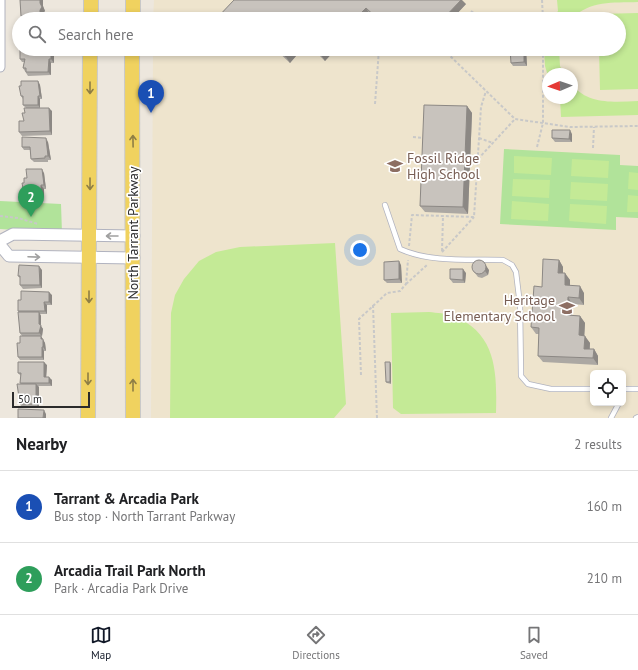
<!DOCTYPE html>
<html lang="en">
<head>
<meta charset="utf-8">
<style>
  body { margin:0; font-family:"PT Sans",sans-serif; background:#f2f2f2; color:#202124 }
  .controls { position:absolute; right:12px; bottom:12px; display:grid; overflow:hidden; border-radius:6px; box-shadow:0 2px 6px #0003 }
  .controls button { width:36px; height:36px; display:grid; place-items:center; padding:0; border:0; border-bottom:1px solid #e0e0e0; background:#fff; color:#202124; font:20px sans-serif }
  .compass { position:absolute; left:542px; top:68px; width:36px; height:36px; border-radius:50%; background:#fff; box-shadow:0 2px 6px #0003; rotate:268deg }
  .scale { position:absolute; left:12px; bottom:10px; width:78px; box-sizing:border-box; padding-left:4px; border:2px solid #2b2b2b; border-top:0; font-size:11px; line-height:14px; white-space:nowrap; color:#2b2b2b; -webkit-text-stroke:3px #fff; paint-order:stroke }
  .you { position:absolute; left:360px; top:250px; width:14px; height:14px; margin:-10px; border:3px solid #fff; border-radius:50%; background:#1a73e8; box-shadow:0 0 0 6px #1a73e833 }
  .badge { display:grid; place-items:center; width:26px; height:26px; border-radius:50%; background:#111827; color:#fff; font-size:13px; font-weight:700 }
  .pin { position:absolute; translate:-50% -33px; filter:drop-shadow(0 1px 2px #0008) }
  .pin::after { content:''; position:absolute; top:21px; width:14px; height:12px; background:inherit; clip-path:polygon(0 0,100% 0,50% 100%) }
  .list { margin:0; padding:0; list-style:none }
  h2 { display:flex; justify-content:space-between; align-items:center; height:52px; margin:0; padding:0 16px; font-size:17px }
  h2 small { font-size:13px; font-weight:400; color:#757577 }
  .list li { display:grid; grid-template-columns:26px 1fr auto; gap:12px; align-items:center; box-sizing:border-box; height:72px; padding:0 16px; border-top:1px solid #e0e0e0 }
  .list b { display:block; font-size:15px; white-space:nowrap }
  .list p { margin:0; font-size:13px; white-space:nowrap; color:#757577 }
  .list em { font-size:13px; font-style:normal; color:#757577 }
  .icon { flex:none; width:22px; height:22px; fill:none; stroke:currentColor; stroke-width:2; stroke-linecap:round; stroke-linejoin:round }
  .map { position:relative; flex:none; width:638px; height:418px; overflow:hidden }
  .search { position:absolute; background:#fff; box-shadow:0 2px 6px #0003; left:12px; right:12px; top:12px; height:44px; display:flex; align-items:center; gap:10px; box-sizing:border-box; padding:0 14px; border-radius:22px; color:#757577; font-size:15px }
  .sheet { height:196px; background:#fff }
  nav { display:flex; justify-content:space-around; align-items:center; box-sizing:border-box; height:56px; border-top:1px solid #e0e0e0; background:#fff; font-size:11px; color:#757577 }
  nav a { display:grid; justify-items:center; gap:2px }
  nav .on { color:#111827 }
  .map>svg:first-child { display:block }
  .education { fill:#eee4cd; fill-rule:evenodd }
  .green { fill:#b1e39a }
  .pitch { fill:#c4ea96 }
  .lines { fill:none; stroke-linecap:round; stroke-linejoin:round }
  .service-casing { stroke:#b1b3bf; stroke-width:6 }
  .minor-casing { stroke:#b1b3bf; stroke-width:11 }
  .tertiary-casing { stroke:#b1b3bf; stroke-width:13 }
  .primary-casing { stroke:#c8c8c8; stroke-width:16 }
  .path { stroke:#c8c8c8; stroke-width:2; stroke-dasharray:3 2; stroke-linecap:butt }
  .service { stroke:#fff; stroke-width:4.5 }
  .minor { stroke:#fff; stroke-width:9 }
  .tertiary { stroke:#fff; stroke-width:11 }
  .primary { stroke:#f0d25f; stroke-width:14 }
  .wall { fill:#aca8a3 }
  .shaded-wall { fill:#8c8884 }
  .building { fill:#c8c3bd; stroke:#8c8884 }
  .oneway { stroke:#8e7e45 }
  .oneway2 { stroke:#a0a0a0 }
  .labels { text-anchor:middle; stroke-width:3.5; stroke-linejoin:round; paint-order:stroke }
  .education-label { font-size:14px; fill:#785e54; stroke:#fff; text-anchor:start }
  .street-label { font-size:14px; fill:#2b2b2b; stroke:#fff }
</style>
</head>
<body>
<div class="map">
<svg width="638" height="418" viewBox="0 0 638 418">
  <rect width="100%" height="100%" fill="#ede7dd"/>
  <!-- education -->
  <path class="education" d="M154,0H638V418H151L153,49H619V19H153ZM548,74H572V98H548ZM593,373H623V403H593Z"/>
  <!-- green -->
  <path class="green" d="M504,149L620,155V165L638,166V218L616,217V230L500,224Z
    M0,201L61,204L62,233L0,229Z"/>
  <!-- pitch -->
  <path class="pitch" d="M557,0H638V2C612,3 591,0 571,19H552L558,11Z
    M638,13V89L600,90L599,49H619V19H598V14Z
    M544,49H559L560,66L564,74H548V76L545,66Z
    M572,85C589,105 615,102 638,101V115L561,117L560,98H572Z
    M514,156L552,158L551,175L514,173Z
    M572,159L609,161L608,178L571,176Z
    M629,172L638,173V190L628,189Z
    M513,179L550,180L549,198L512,196Z
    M571,182L608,184L607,201L570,199Z
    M628,195L638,196V212H627Z
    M512,201L549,204L548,221L511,219Z
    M570,204L607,206L606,224L569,221Z
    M335,243L346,404L334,418H170L171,313L175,295L184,279L199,261L216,252L240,247Z
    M429,312C437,313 446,313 453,316C497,333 497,373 496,413L401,414L393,408L391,313Z"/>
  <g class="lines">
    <defs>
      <path id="service" d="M385,205L400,249C431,263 470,259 503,260L512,265L516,272L520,305L521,376L528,384L551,389H593
        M623,389H638
        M611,418L619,403
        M636,418L638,417"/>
      <path id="minor" d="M0,67V0"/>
      <path id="tertiary" d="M0,241L13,234L134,236
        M0,245L9,256L134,258"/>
      <path id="primary" d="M91,19V0
        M133,19V0
        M132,49L133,418
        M88,418L90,49"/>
    </defs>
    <!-- service casing -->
    <use href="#service" class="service-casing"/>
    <!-- minor casing -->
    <use href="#minor" class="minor-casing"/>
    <!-- tertiary casing -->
    <use href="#tertiary" class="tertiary-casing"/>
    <!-- primary casing -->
    <use href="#primary" class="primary-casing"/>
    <!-- path -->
    <path class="path" d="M542,0L543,19
      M471,11L479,17
      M447,53L515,119L570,127L638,126
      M375,104L379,49
      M413,137L424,138
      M479,138L493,143
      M537,147L543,123V49
      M593,148L594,127
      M478,159L515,119
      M0,216L18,218L38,224
      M409,246L412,215L474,217L481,107L486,91
      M442,251L443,216
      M442,252L474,217
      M406,284L428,264
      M373,305L377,418
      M361,375L359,319L387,293L400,291L406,284L408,260"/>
    <!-- service -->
    <use href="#service" class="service"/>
    <!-- minor -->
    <use href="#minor" class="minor"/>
    <!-- tertiary -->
    <use href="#tertiary" class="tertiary"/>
    <!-- primary -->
    <use href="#primary" class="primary"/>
  </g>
  <!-- wall -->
  <path class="wall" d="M20,0H43V6L45,11L43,13V19H23L21,16Z
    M234,0L466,4L452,19H376L369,13L364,19H216Z
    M275,49H302L290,63Z
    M313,49H336L325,61Z
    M526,49L527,66H513L511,63Z
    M54,52V63H51V75L28,76L23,68L24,62H22L20,59Z
    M38,81L40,85L42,99H40V108L52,111V135L22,136L19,132L24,121L26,108L23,105V99L21,96V86Z
    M467,106L472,113L468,214L425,212L420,206Z
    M572,134V142H555L552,138Z
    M48,142L51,160H48V162H34L31,159L30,150H24L22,147Z
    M44,173L46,189H44V197H27L24,194L27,178Z
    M559,260L563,267V273L570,280V286L584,293V305L572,304V315L580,316L585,323L584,336L590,343V349H594L598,356V365L543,362L538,356L539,334H536L531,327Z
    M401,265L402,283H387L384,280Z
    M472,269L489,270L488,275L482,278L478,277Z
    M42,270V288L23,289L20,285V278L18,276Z
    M466,273L465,283H453L450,279Z
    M52,295V305H47V314H40L41,316V326L43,329L42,336H41L45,343L46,351H44V360H20L18,357L20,343L22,336L20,333L19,312L18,311L21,300Z
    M391,364V384L387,383L386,382Z
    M47,365L46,377L52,380V386H38L39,387V408H22L20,404L21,384L20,383L21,376L18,373Z"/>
  <!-- shaded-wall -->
  <path class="shaded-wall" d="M40,0H43V6L45,11L43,13V19L40,15Z
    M461,0H462L466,4L452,19H443Z
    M366,8L369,13L364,19H355Z
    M51,49L54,52V63L51,59Z
    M294,49H302L290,63L286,57Z
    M304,49H309L306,52Z
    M327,49H336L325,61L321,55Z
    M410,49H417L413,53Z
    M524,49H526L527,66L524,62Z
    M49,59L51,63V75L48,72Z
    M38,81L40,85L42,99L40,96Z
    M38,96L40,99V108L38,105Z
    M467,106L472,113L468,214L463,207Z
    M49,108L52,111V135L50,131Z
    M570,130L572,134V142L569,139Z
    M46,138L48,142L51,160L48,156Z
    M42,169L44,173L46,189L44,185Z
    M41,185L44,189V197L41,193Z
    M559,260L563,267V280L558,273Z
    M399,261L401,265L402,283L399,279Z
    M483,261L489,270L488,275L485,271Z
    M39,266L42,270V288L40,285Z
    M463,269L466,273L465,283L463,280Z
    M565,273L570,280V292L565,285Z
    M580,286L584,293V305L579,298Z
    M49,292L52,295V305L49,302Z
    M568,297L572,304L571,322L567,315Z
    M44,302L47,305V314L45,311Z
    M39,312L41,316V326L43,329L42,336L39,333Z
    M580,316L585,323L584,342L579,335Z
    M41,336L45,343L46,351L43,347L41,339Z
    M585,336L590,343L589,355L584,349Z
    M42,347L44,351V360L42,357Z
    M594,349L598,356V365L593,358Z
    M44,362L47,365L46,380L44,377Z
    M390,362L391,364V384L390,382Z
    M49,377L52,380V386L49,383Z
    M36,384L39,387V408L36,404Z
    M44,410L46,414V418H43Z"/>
  <!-- building -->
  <path class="building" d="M20,0H40V3L42,7L40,10V15L21,16Z
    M234,0H461L443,19H378L366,8L355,19H257L254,16L251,19H216Z
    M20,49H51V59H49L48,72H26V68H23L25,59H20Z
    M277,49H294L286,57Z
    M315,49H327L321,55Z
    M510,49H524V62L511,63Z
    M21,81H38L40,96H38V105H23V96H21L19,86H21Z
    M424,105L467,106L463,207L420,206Z
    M24,108H49L50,131L19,132V121H24L22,113H25Z
    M552,130H570L569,139L552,138Z
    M22,137L46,138L48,156H45V158L31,159L30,147H22Z
    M26,169H42L44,185H41V193L24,194L22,183H24V178H27Z
    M543,259L559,260L558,273H565V285L580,286L579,298L568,297L567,315L580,316L579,335L585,336L584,349H594L593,358L538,356L539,328L531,327L534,286L542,287Z
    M472 267a7 7 0 1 1 14 0a7 7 0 1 1-14 0Z
    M399,261V279L384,280V262Z
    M19,265L39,266L40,285H20V276H18Z
    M450,269H463V280L450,279Z
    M21,291L49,292V302H44L45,311H18V300H21Z
    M18,312H39V324L41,325L39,333H20Z
    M20,336H41V339H43V347H42V357H18L17,343H20Z
    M18,362H44V377H49V383H20L21,373H18Z
    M385,362H390V382H386Z
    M17,384H36V404H20Z
    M18,409L44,410L43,418H18Z"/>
  <!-- one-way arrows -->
  <defs><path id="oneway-shaft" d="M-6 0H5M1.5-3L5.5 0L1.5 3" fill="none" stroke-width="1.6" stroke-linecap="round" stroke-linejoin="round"/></defs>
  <g class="oneway">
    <use href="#oneway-shaft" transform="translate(90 88) rotate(90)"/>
    <use href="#oneway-shaft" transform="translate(133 141) rotate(-91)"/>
    <use href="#oneway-shaft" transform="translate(90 184) rotate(90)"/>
    <use href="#oneway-shaft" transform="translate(89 297) rotate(90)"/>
    <use href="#oneway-shaft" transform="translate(88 379) rotate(90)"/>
    <use href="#oneway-shaft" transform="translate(133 385) rotate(-90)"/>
  </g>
  <g class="oneway2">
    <use href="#oneway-shaft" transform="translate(112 236) rotate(180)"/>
    <use href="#oneway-shaft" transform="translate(34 257) rotate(2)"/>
  </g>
  <!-- icons -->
  <defs>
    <symbol id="school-bare" viewBox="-9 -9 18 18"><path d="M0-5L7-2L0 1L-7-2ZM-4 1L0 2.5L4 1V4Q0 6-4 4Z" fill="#8d6e63" stroke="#fff" stroke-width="2.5" paint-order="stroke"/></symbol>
  </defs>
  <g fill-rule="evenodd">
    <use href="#school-bare" x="384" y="155" width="22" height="22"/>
    <use href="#school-bare" x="556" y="297" width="22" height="22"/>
  </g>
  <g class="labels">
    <!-- education labels -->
    <g class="education-label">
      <text x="407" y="163">Fossil Ridge<tspan x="407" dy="16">High School</tspan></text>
      <text x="555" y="305" text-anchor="end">Heritage<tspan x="555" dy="16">Elementary School</tspan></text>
    </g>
    <!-- street labels -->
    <g class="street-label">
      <text transform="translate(133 233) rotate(-90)" y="5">North Tarrant Parkway</text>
    </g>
  </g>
</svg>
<div class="controls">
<button><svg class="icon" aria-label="locate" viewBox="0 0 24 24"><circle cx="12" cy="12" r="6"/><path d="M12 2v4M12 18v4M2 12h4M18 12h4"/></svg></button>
</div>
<svg class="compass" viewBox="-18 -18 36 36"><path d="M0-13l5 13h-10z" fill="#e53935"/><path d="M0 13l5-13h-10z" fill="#757577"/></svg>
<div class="scale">50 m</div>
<div class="you"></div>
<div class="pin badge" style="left:151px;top:113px;background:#1a4fb4">1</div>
<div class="pin badge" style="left:31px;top:217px;background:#2e9e5b">2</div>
<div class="search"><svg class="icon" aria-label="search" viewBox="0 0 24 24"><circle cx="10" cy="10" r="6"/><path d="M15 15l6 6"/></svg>Search here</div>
</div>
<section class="sheet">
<h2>Nearby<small>2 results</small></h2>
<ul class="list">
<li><span class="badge" style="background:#1a4fb4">1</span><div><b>Tarrant &amp; Arcadia Park</b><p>Bus stop · North Tarrant Parkway</p></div><em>160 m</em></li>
<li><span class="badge" style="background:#2e9e5b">2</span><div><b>Arcadia Trail Park North</b><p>Park · Arcadia Park Drive</p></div><em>210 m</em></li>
</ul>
</section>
<nav>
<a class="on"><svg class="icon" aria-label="map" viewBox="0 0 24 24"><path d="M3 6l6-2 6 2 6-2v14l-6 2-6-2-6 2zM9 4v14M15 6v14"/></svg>Map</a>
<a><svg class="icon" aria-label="directions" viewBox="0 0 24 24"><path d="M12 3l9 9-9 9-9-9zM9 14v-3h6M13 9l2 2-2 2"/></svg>Directions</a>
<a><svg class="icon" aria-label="saved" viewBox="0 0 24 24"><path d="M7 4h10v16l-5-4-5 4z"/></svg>Saved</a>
</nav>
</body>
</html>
